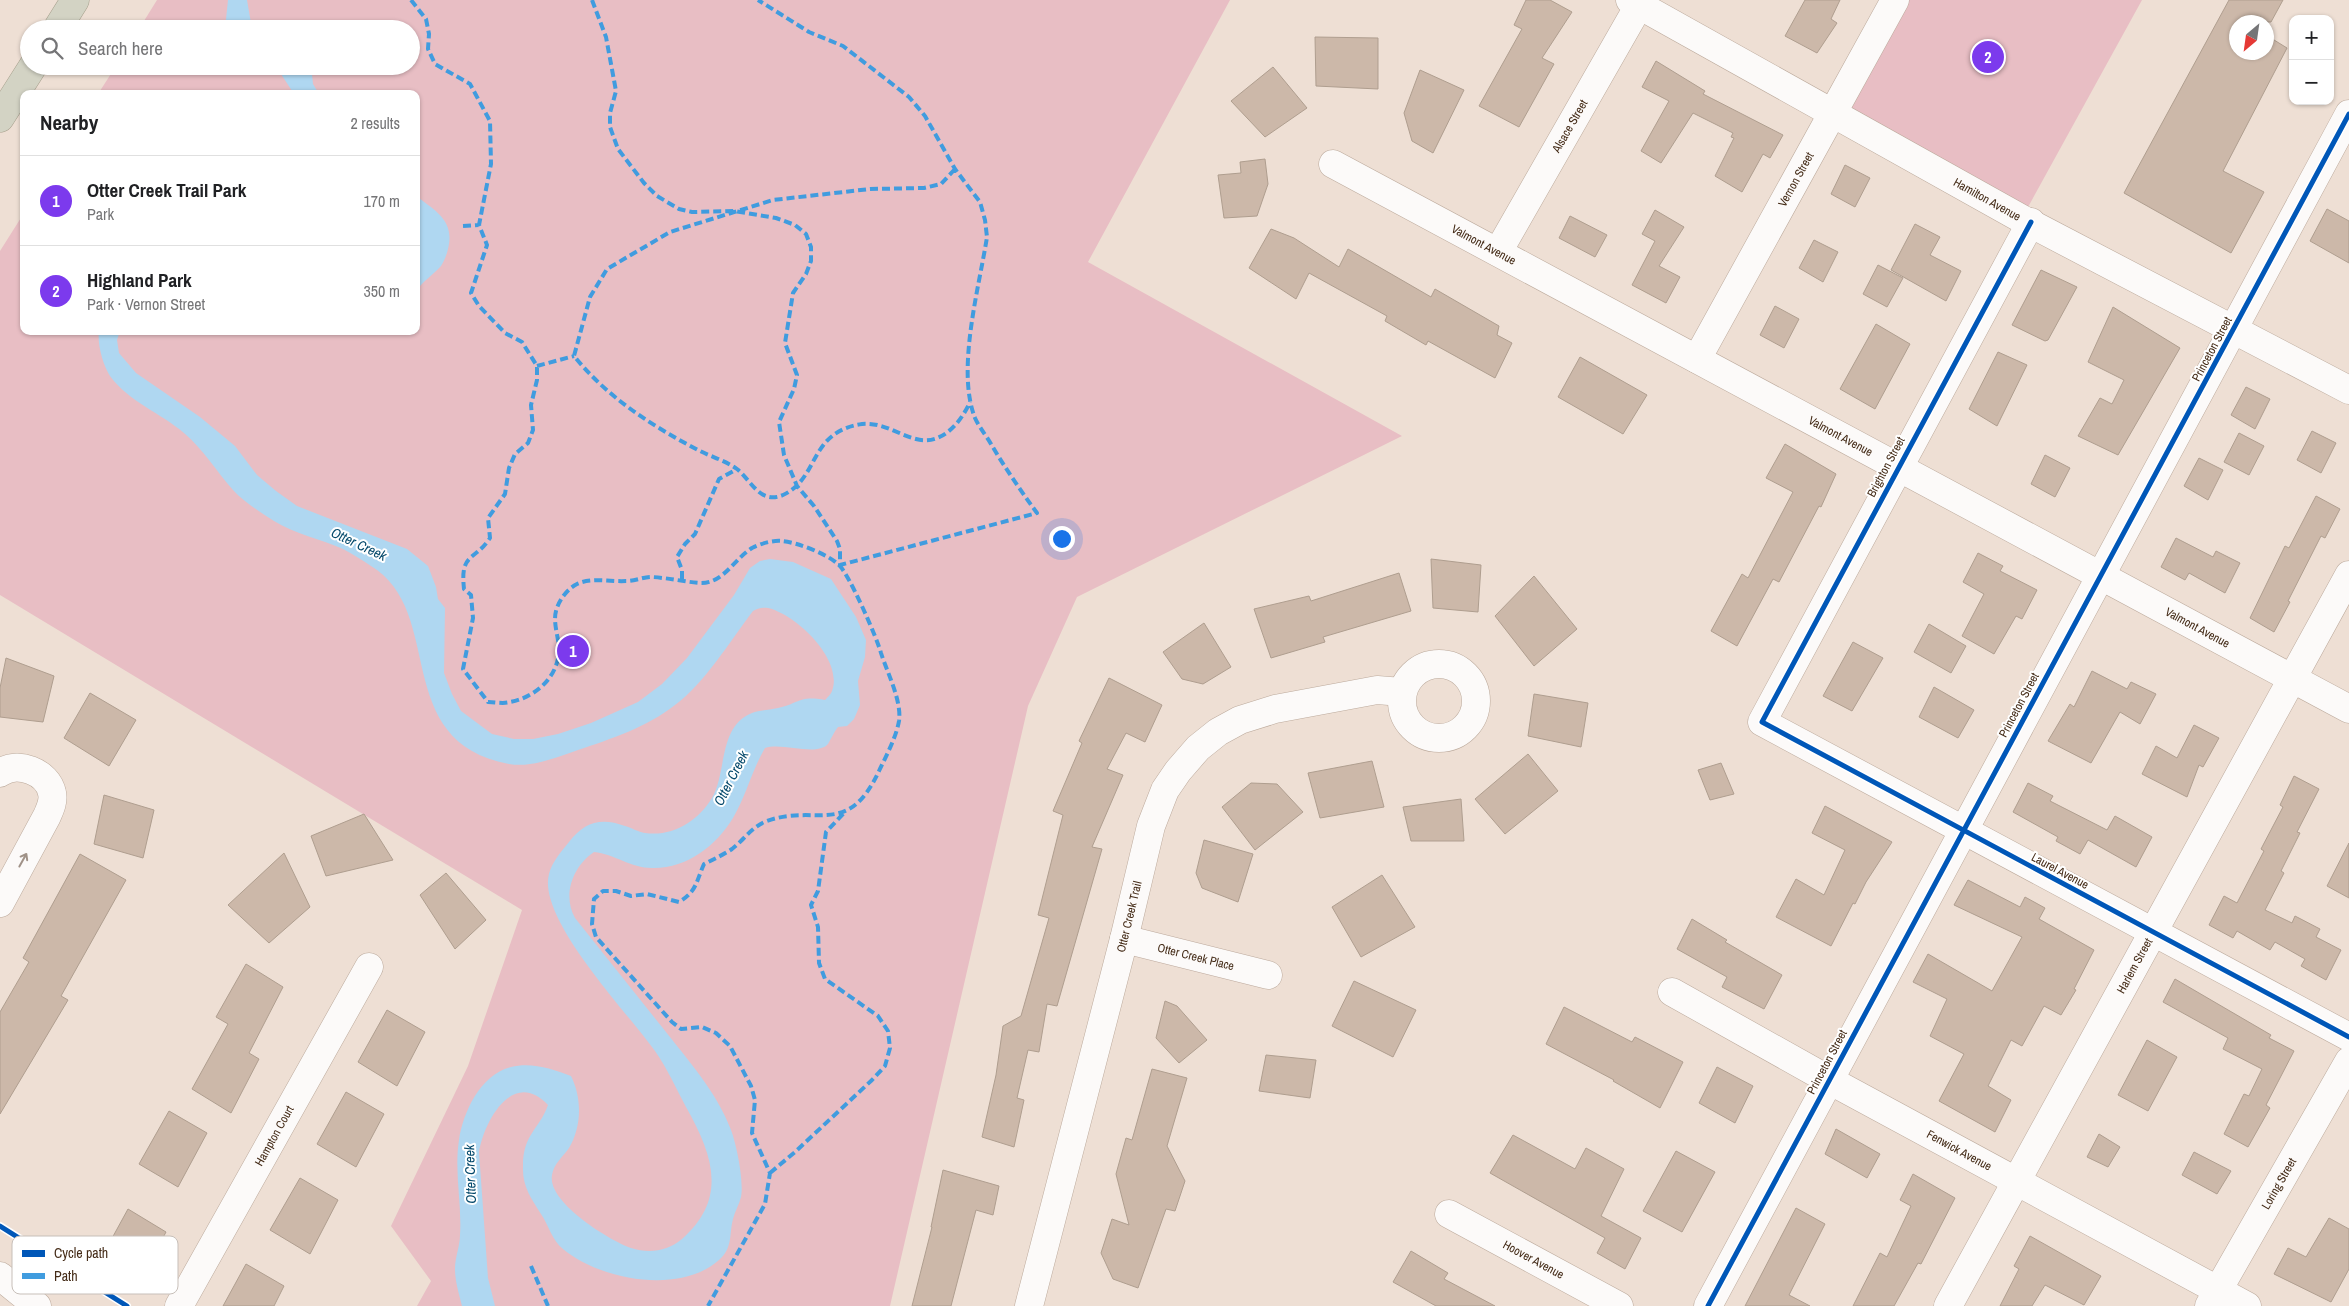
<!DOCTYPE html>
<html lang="en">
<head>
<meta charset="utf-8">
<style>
  body { margin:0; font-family:"Archivo Narrow",sans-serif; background:#f2f2f2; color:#202124 }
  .controls { position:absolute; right:15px; top:15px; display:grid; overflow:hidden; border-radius:10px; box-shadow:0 1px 4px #0004 }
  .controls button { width:45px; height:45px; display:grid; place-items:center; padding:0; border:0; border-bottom:1px solid #e0e0e0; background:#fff; color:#202124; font:25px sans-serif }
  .compass { position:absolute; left:2229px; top:15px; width:45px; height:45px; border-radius:50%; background:#fff; box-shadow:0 1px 4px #0004; rotate:209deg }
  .you { position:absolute; left:1061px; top:538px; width:18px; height:18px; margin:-12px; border:4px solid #fff; border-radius:50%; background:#1a73e8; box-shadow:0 0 0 8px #1a73e833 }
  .badge { display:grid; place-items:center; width:32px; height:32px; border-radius:50%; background:#7c3aed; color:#fff; font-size:16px; font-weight:700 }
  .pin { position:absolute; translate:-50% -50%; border:2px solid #fff; box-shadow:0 1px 5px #0006 }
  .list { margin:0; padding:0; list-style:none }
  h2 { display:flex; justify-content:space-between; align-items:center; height:65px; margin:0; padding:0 20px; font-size:21px }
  h2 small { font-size:16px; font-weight:400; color:#757577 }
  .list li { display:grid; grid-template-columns:32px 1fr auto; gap:15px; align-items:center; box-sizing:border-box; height:90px; padding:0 20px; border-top:1px solid #e0e0e0 }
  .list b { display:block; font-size:19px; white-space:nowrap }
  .list p { margin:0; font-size:16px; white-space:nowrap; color:#757577 }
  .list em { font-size:16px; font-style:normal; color:#757577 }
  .icon { flex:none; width:28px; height:28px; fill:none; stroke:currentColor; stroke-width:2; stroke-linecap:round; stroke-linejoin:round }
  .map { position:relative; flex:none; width:2349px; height:1306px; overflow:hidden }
  .search { position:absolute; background:#fff; box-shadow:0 1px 4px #0004; left:20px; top:20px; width:400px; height:55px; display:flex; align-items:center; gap:12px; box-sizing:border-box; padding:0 18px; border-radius:28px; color:#757577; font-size:19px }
  .panel { position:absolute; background:#fff; box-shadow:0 1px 4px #0004; left:20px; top:90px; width:400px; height:245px; border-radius:10px }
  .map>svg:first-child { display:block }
  .green { fill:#e8bec4 }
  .water { fill:#afd7f1 }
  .building { fill:#ccb8a9; stroke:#af9e8f }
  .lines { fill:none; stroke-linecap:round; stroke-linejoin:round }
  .minor-casing { stroke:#bcaa9c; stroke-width:29 }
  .highway-casing { stroke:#a39d89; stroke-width:29 }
  .minor { stroke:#fcfaf9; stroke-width:28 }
  .highway { stroke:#d3d3c4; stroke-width:28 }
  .quiet { stroke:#409cdf; stroke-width:4; stroke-dasharray:8 4; stroke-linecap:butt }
  .cycleway-casing { stroke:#fff; stroke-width:8 }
  .cycleway { stroke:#0057b8; stroke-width:5 }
  .oneway { stroke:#a09288 }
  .labels { text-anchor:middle; stroke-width:4; stroke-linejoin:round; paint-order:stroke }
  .street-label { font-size:12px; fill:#442b17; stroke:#fff }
  .water-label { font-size:14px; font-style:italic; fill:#064a6c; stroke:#fff }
  .key { fill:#fff; stroke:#c7bfb9; stroke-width:1 }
  .key-label { font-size:14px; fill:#442b17 }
</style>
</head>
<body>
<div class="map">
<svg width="2349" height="1306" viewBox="0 0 2349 1306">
  <rect width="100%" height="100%" fill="#eedfd4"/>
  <!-- green -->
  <path class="green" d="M157,0H1230L1088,262L1402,436L1077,597L1028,706L890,1306H417L431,1281L391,1226L468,1066L522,910L0,595V251L24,213V331H416V94H98L116,66H411V29H139Z
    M1897,0H2142L2022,218L1834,114Z"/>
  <!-- water -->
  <path class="water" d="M228,0H247L252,29H225Z
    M269,66H303L312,74L313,84L319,94H294L281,74Z
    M416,196C433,209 453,219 449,244C448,251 445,260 441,266C433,275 423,281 416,291Z
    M99,331H120L117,340L119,353L136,373L200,417L235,446L257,475L276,491L297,506L407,549L428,566L436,587L438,599L445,608L444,673L452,694L461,711L492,734L514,739H533L558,734L591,723L638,702L662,684L687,658L734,595L750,568L760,561L770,559L793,562L831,579L856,617L866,640L865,657L858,681L860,705L854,719L847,726L838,727C834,732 830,741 828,744C816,757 783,742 765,748C752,770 746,796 733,818C716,846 686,869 652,868C631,868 614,854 594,852C573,866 562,895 575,918C604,954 633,991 662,1027C687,1059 717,1092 731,1130C737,1146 744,1182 741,1197C739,1205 735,1211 733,1219C729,1234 733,1248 719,1260C680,1295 600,1280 563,1249C552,1240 549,1226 541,1214C531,1198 522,1186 523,1166C523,1134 539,1130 548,1105C513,1068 484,1121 479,1152L488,1278L495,1306H462C459,1294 455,1281 455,1269C455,1257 460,1246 460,1235C462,1203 454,1172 459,1140C463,1112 481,1074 511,1067C532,1062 552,1069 571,1076C582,1098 582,1126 569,1148C563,1157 554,1163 552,1175C547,1202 609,1240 631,1248C649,1254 668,1251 682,1239C729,1198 712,1153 686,1107C676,1088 667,1068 655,1051C628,1013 537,919 549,874C552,862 561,852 569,842C584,822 601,817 625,826C632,828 638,832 645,833C673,837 698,821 712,798C727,773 718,726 752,713C760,710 769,710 778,708C800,703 799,695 825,700C827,698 831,694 832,691C844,659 795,614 768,608C762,607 757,609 753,611C730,641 705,683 675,705C647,727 611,739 578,750C557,757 532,768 509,764C389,741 447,612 371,566C362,560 353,554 343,549C321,539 295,534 274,521C260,512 244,502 233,490C216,471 204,450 184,433C161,413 129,402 110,376C103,365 97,344 99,331Z"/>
  <!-- building -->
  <path class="building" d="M1526,0H1550L1572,12L1542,58L1554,64L1519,127L1479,106L1522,29L1514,25Z
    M1805,0H1840L1831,19L1837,23L1817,53L1785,36Z
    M2229,0H2283L2271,22H2236V52H2266V35L2287,48L2223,171L2264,192L2231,253L2124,193Z
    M1315,37L1378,38V89L1316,86Z
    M1656,61L1705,91L1703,94L1783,135L1770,158L1763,154L1742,192L1715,176L1734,138L1731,137L1733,133L1693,113L1661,163L1641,151L1669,101L1642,87Z
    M1273,67L1307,108L1265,137L1231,101Z
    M1420,70L1464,90L1433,153L1412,141L1404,113Z
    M1265,159L1268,184L1257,216L1224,218L1218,175L1241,173L1240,162Z
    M1845,165L1870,178L1855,207L1831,194Z
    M2327,209L2349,221V263L2310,241Z
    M1655,210L1684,227L1659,266L1680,277L1666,303L1632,285L1655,241L1642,234Z
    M1570,216L1607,235L1595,257L1559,238Z
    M1915,224L1940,237L1930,255L1961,271L1946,301L1891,270Z
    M1271,229L1294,238L1339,267L1348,249L1431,297L1435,289L1499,326L1497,335L1512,343L1495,378L1428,341L1426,345L1385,321L1387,316L1309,273L1296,299L1249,268Z
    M1814,240L1838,252L1823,282L1799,268Z
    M1878,265L1903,278L1887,307L1863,294Z
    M2041,270L2077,287L2048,340L2045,341L2012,325Z
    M1775,306L1799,319L1784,348L1760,335Z
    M2113,307L2180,348L2118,455L2078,436L2100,398L2112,404L2124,380L2088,362Z
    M1876,324L1910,344L1875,409L1840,389Z
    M1998,352L2027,365L1997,426L1969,409Z
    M1580,357L1647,395L1623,434L1558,397Z
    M2246,387L2270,399L2255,429L2231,415Z
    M2312,431L2336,443L2321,473L2297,460Z
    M2239,433L2264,446L2249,475L2224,462Z
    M1785,444L1836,474L1821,507L1819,506L1779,582L1773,579L1737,646L1711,631L1742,574L1748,578L1793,492L1766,478Z
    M2045,455L2070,468L2055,497L2031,484Z
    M2199,458L2223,470L2208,500L2184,486Z
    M2316,496L2340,509L2325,538L2321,536L2288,601L2290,602L2274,632L2250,618L2285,546L2289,548Z
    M2176,538L2213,557L2216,551L2240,563L2225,593L2189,573L2185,580L2161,567Z
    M1978,553L2003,566L2000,571L2037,590L2022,619L2016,616L1994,654L1962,636L1984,594L1963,582Z
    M1431,559L1481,565L1478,612L1433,608Z
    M1399,573L1411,611L1323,637L1325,642L1271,658L1254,609L1309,596L1311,601Z
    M1534,576L1577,629L1534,666L1495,616Z
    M1204,623L1231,667L1203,684L1182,679L1163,652Z
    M1929,624L1966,646L1951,673L1914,652Z
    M1853,642L1883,658L1852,711L1823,696Z
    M6,658L54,676L43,722L0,717V688Z
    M2092,671L2127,689L2131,682L2156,694L2140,724L2120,712L2091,763L2048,741L2070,704L2074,707Z
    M1109,678L1162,705L1145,742L1126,733L1107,769L1123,775L1092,847L1102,849L1057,1006L1047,1004L1039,1052L1028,1050L1017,1098L1024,1100L1014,1147L982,1137L996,1075L1003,1026L1021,1016L1049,918L1038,915L1063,815L1053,811L1082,743L1079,741Z
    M1934,687L1974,710L1958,738L1919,717Z
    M90,693L136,720L109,766L64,738Z
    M1534,694L1588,703L1581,747L1528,736Z
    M2194,725L2219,738L2203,767L2199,765L2187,797L2142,774L2156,746L2177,758Z
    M1528,754L1558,791L1505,834L1475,799Z
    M1372,761L1384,807L1320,818L1308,773Z
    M1721,763L1734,794L1710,800L1698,770Z
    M2294,776L2319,789L2297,832L2300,833L2281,871L2284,873L2265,910L2292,923L2295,916L2320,929L2316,937L2341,950L2326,980L2301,966L2305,959L2275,942L2270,950L2237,931L2233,938L2209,925L2224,896L2237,903L2264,851L2261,849L2283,807L2280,805Z
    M1251,783L1277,784L1303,812L1255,850L1222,807Z
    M2028,783L2053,796L2050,801L2107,830L2115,816L2152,837L2136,867L2088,840L2080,854L2056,841L2058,837L2013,812Z
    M104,795L154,810L143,858L94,844Z
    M1461,799L1464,841H1411L1403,807Z
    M1825,806L1892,842L1866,882L1855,904L1853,903L1831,946L1776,917L1796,879L1824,895L1845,850L1812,833Z
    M364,814L393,860L326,876L311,836Z
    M1204,840L1253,854L1238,902L1202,888L1196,873Z
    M2349,843V898L2327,886Z
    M284,853L310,907L269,943L228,905Z
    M80,854L126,880L61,996L68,1000L0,1114V1012L29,962L23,958Z
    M446,873L486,920L455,949L420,895Z
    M1382,875L1415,927L1361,957L1332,907Z
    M1968,880L2020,907L2025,897L2045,908L2039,919L2094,950L2074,989L2076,990L2061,1015L2044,1006L2022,1046L2011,1040L1988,1086L2011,1100L1995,1132L1939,1101L1964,1054L1930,1036L1947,999L1913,982L1928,954L1992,991L2022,937L1954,905Z
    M1692,919L1727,940L1725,942L1782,975L1764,1009L1722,987L1727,977L1677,949Z
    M246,964L283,987L249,1053L259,1059L231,1113L192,1089L228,1024L216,1017Z
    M2175,979L2271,1035L2269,1038L2294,1051L2266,1105L2270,1108L2248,1147L2224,1134L2244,1094L2249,1096L2262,1069L2223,1049L2228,1038L2163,1002Z
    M1354,981L1416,1010L1393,1057L1332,1026Z
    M1165,1001L1177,1006L1207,1040L1179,1063L1156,1038Z
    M1564,1007L1632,1042L1635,1037L1683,1062L1660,1108L1613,1081L1614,1080L1546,1044Z
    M387,1010L425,1032L397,1086L358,1062Z
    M2147,1040L2177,1057L2148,1111L2118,1095Z
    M1266,1055L1316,1060L1310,1098L1259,1091Z
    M1717,1067L1753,1086L1735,1123L1699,1103Z
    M1152,1069L1187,1078L1167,1146L1185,1181L1175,1211L1166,1209L1138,1288L1113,1279L1101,1253L1112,1219L1129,1225L1116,1174L1126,1138L1132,1140Z
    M346,1092L384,1114L356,1167L317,1144Z
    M169,1111L207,1133L178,1187L139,1164Z
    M1836,1129L1880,1154L1867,1178L1825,1154Z
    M2099,1134L2120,1147L2108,1167L2087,1157Z
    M1513,1135L1575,1169L1586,1148L1624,1169L1601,1216L1641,1238L1625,1269L1597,1253L1605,1238L1490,1173Z
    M1676,1151L1715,1172L1682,1232L1643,1211Z
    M2194,1152L2231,1171L2217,1194L2182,1175Z
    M943,1170L999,1186L993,1215L976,1210L951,1306H912L932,1227H931Z
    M1913,1174L1955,1198L1921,1264L1918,1263L1894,1306H1853L1880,1253L1887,1257L1911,1206L1900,1200Z
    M300,1178L338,1200L310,1254L270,1230Z
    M1796,1208L1825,1224L1789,1295L1810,1306H1745Z
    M128,1209L166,1232L138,1285L99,1262Z
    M2329,1218L2349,1229V1269L2331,1302L2274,1274L2288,1248L2306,1257Z
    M2030,1236L2101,1276L2084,1305L2045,1285L2032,1306H2000L2019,1269L2014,1266Z
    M1411,1251L1448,1273L1444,1279L1495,1306H1436L1393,1282Z
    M246,1264L284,1286L274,1306H223Z"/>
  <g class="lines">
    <defs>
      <g id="minor">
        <path id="s1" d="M1630,0L2022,219L2349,390"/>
        <path id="s2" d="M1333,164L2349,709"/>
        <path d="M2031,222L1762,722L2349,1037"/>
        <path id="s3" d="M1498,252L1642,0"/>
        <path id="s4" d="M1697,359L1895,0"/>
        <circle cx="1439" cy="701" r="37"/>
        <path d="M0,773C17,760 48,772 52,793C54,801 50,809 47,816L0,903"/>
        <path id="s5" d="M1124,939L1268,975"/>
        <path id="s6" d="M1672,992L1829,1080L2247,1306"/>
        <path id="s7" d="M1449,1214L1619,1306"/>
        <path d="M0,1276L37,1306"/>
        <path id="s8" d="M179,1306L369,967"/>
        <path id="s9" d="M1029,1306L1124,939L1151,826L1165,790L1178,771L1198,748L1218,732L1240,720L1275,709L1377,690L1402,692"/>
        <path d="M1708,1306L2349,114"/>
        <path id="s10" d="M1948,1306L2349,575"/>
        <path id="s11" d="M2209,1306L2349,1061"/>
      </g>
      <path id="highway" d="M57,29L75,0
        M0,118L33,66"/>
    </defs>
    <!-- minor casing -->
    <use href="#minor" class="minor-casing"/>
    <!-- highway casing -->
    <use href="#highway" class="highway-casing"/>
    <!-- minor -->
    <use href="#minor" class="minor"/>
    <!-- highway -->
    <use href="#highway" class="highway"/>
    <!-- quiet -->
    <path class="quiet" d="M411,0L426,19L429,34L428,49L435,64L470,84L490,121L491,164L479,225L487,245L471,293L479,306L505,333L522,342L537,366V380L531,405L533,430L528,443L515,454L509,468L505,494L488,518L490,538C474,562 460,552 464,589L471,595L473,618L463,669L488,702C495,702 503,704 510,702C537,697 560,675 559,647C558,636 553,622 556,611C559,600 567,589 577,584C592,577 610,582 626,581C635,581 643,577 652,577C669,578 685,582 701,583C724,583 734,559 752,548C760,544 772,540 782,541C796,542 828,554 839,565C849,574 877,638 881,653C887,672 902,701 899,721C896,738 886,756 879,771C847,839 817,803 767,821C751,827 744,840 732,849C723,855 714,859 704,864C696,882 697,891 679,902L647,894L631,896L616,891H603L594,899L592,924L596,937L672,1022L681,1029L702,1027L716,1033L730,1046L751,1086L755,1100L752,1133L770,1173L765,1204L708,1306
      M592,0L606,37L616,91L610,113V127L618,149L644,183L657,196L679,209L692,212L734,211L776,218L795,225L806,234L811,247V261L806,274L793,293L785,343L797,375L794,389L779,422L784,455L797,486L814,506L837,541L840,549V565L1037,513C1021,491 1005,468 991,444C986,435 979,427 975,418C956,370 979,288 987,237L985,220L980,202L955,169L925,116L909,97L843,46L809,32L758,0
      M955,169L941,184L924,188L870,189L773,200L670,232L607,269L590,297L574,356C608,398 652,426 700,451C712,457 726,461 737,469C751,480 760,505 783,495C820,478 808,432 862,424C882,422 897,434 916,439C942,446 961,422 970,402
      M463,226L479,225
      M537,366L574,356
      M682,579V570L677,557L685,544L695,534L719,479L737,469
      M770,1173L795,1152L872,1080L885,1066L890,1048L888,1031L878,1016L825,979L819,963L818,927L811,905L818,891L826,832L844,813
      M531,1266L548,1306"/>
    <defs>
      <path id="cycleway" d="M2031,222L1762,722L2349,1037
        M0,1226L127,1306
        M1708,1306L2349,114"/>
    </defs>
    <!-- cycleway casing -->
    <use href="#cycleway" class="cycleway-casing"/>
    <!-- cycleway -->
    <use href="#cycleway" class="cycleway"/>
  </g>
  <!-- one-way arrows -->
  <defs><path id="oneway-shaft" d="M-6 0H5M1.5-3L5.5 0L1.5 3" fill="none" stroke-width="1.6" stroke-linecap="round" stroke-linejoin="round" transform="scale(1.25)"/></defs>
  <use class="oneway" href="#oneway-shaft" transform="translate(23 860) rotate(-61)"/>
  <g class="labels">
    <!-- street labels -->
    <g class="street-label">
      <text dy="4" stroke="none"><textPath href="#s3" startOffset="145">Alsace Street</textPath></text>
      <text dy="4" stroke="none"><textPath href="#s4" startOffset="205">Vernon Street</textPath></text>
      <text dy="4" stroke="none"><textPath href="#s1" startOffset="409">Hamilton Avenue</textPath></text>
      <text dy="4" stroke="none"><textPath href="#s2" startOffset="171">Valmont Avenue</textPath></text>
      <text transform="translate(2212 349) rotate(-62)" y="4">Princeton Street</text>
      <text dy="4" stroke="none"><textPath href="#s2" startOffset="576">Valmont Avenue</textPath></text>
      <text transform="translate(1886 467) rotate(-62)" y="4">Brighton Street</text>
      <text dy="4" stroke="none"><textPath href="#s2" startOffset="981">Valmont Avenue</textPath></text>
      <text transform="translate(2019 705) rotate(-62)" y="4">Princeton Street</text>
      <text transform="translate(2060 871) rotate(28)" y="4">Laurel Avenue</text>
      <text dy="4" stroke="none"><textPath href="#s9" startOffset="402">Otter Creek Trail</textPath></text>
      <text dy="4" stroke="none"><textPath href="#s5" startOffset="74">Otter Creek Place</textPath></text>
      <text dy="4" stroke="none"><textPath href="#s10" startOffset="388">Harlem Street</textPath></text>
      <text transform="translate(1827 1062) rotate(-62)" y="4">Princeton Street</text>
      <text dy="4" stroke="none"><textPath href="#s8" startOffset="195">Hampton Court</textPath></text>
      <text dy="4" stroke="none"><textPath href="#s6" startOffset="328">Fenwick Avenue</textPath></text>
      <text dy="4" stroke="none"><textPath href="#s11" startOffset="141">Loring Street</textPath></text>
      <text dy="4" stroke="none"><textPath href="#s7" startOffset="96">Hoover Avenue</textPath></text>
    </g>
    <!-- water labels -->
    <g class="water-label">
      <text transform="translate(359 544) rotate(25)" y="5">Otter Creek</text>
      <text transform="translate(731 778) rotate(-63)" y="5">Otter Creek</text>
      <text transform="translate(470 1174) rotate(-92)" y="5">Otter Creek</text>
    </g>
  </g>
  <!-- legend -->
  <rect x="12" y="1236" width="166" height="58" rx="8" class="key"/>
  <rect x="22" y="1250" width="23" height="7" fill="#0057b8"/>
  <rect x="22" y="1273" width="23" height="6" fill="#409cdf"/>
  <g class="key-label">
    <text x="54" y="1258">Cycle path</text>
    <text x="54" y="1281">Path</text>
  </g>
</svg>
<div class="controls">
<button>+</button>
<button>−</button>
</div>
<svg class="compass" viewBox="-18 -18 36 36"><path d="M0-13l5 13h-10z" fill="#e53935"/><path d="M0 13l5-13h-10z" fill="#757577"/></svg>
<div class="you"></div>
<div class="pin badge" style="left:573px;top:651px">1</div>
<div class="pin badge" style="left:1988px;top:57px">2</div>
<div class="search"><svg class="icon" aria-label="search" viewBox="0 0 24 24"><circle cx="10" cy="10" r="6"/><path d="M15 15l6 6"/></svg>Search here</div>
<section class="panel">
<h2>Nearby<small>2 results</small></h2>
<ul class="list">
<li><span class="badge">1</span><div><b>Otter Creek Trail Park</b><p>Park</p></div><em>170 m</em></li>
<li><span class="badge">2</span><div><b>Highland Park</b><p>Park · Vernon Street</p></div><em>350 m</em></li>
</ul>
</section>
</div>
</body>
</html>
